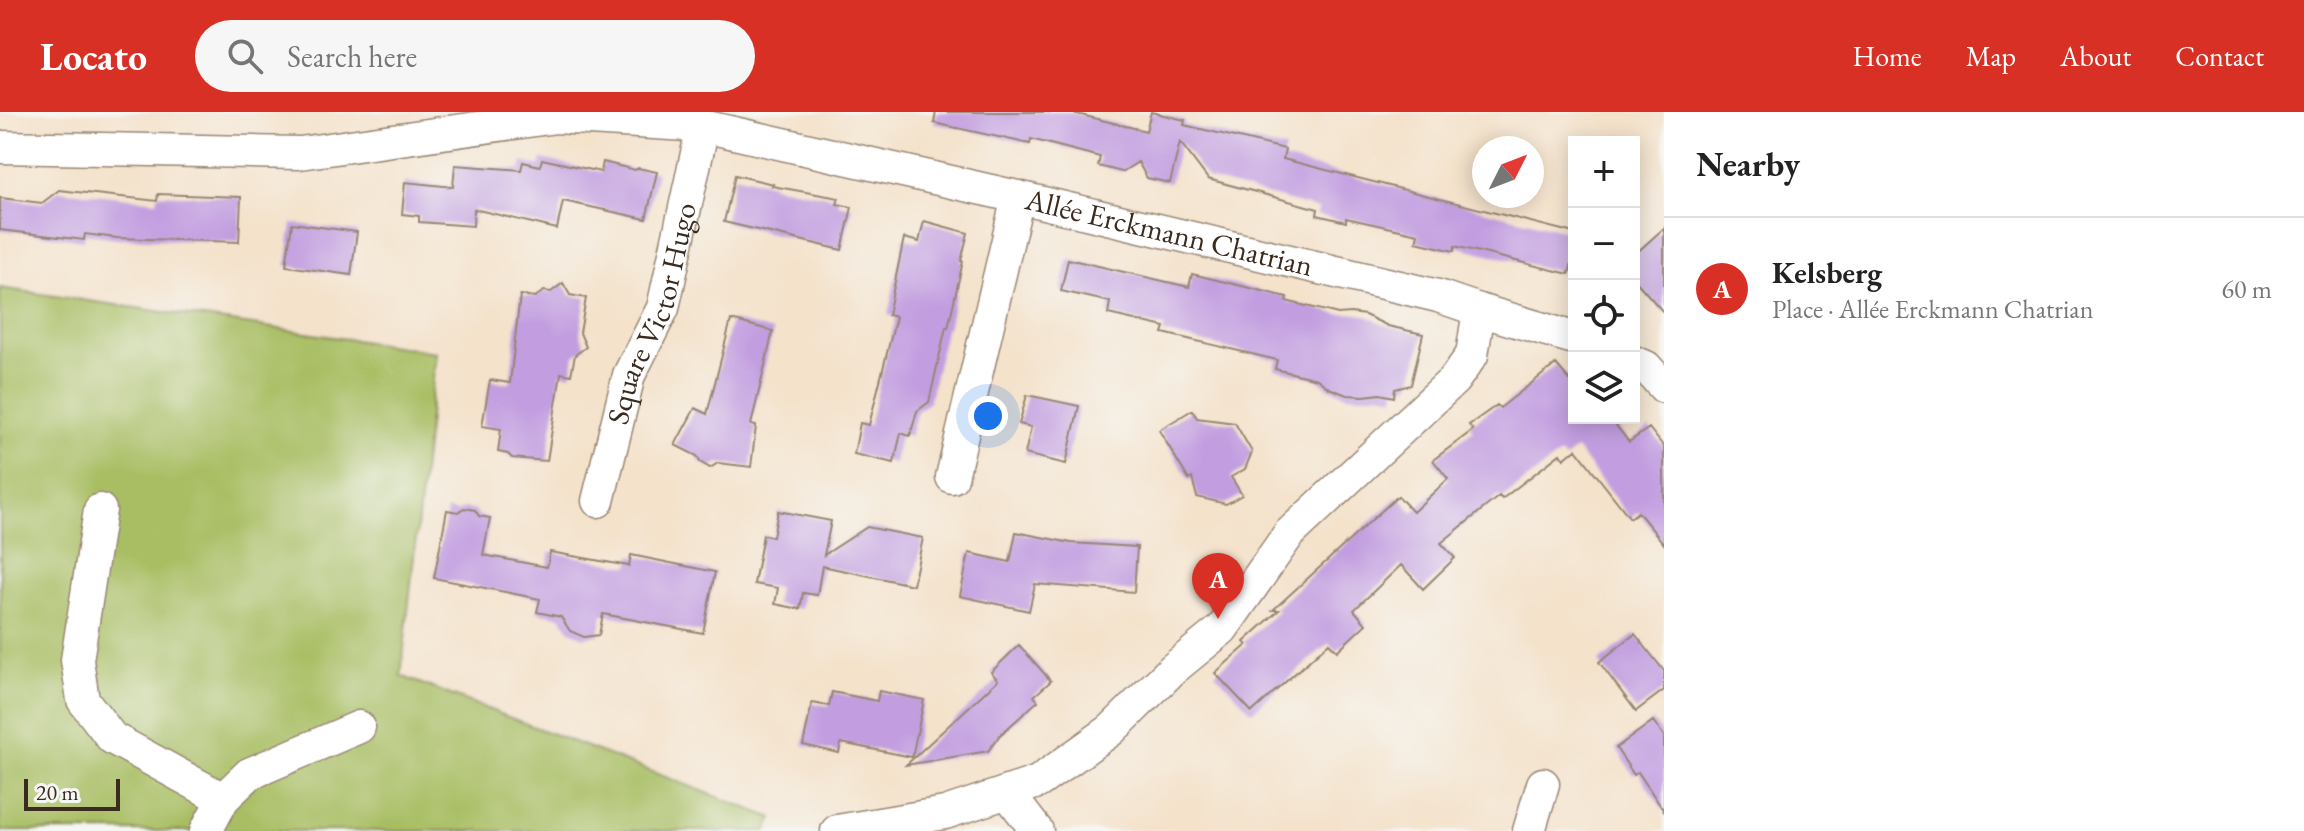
<!DOCTYPE html>
<html lang="en">
<head>
<meta charset="utf-8">
<style>
  body { margin:0; font-family:"EB Garamond",serif; background:#f6f6f6; color:#222 }
  .controls { position:absolute; right:24px; top:24px; display:grid; overflow:hidden; border-radius:0px; box-shadow:0 4px 20px #0003 }
  .controls button { width:72px; height:72px; display:grid; place-items:center; padding:0; border:0; border-bottom:2px solid #e0e0e0; background:#fff; color:#222; font:40px sans-serif }
  .compass { position:absolute; left:1472px; top:24px; width:72px; height:72px; border-radius:50%; background:#fff; box-shadow:0 4px 20px #0003; rotate:48deg }
  .scale { position:absolute; left:24px; bottom:20px; width:96px; box-sizing:border-box; padding-left:8px; border:4px solid #3b2a1e; border-top:0; font-size:22px; line-height:28px; white-space:nowrap; color:#3b2a1e; -webkit-text-stroke:6px #f6f6f2; paint-order:stroke }
  .you { position:absolute; left:988px; top:304px; width:28px; height:28px; margin:-20px; border:6px solid #fff; border-radius:50%; background:#1a73e8; box-shadow:0 0 0 12px #1a73e833 }
  .badge { display:grid; place-items:center; width:52px; height:52px; border-radius:50%; background:#d93025; color:#fff; font-size:26px; font-weight:700 }
  .pin { position:absolute; translate:-50% -66px; filter:drop-shadow(0 2px 4px #0008) }
  .pin::after { content:''; position:absolute; top:42px; width:28px; height:24px; background:inherit; clip-path:polygon(0 0,100% 0,50% 100%) }
  .list { margin:0; padding:0; list-style:none }
  h2 { display:flex; justify-content:space-between; align-items:center; height:104px; margin:0; padding:0 32px; font-size:34px }
  h2 small { font-size:26px; font-weight:400; color:#767676 }
  .list li { display:grid; grid-template-columns:52px 1fr auto; gap:24px; align-items:center; box-sizing:border-box; height:144px; padding:0 32px; border-top:2px solid #e0e0e0 }
  .list b { display:block; font-size:30px; white-space:nowrap }
  .list p { margin:0; font-size:26px; white-space:nowrap; color:#767676 }
  .list em { font-size:26px; font-style:normal; color:#767676 }
  .icon { flex:none; width:44px; height:44px; fill:none; stroke:currentColor; stroke-width:2; stroke-linecap:round; stroke-linejoin:round }
  .map { position:relative; flex:none; width:1664px; height:719px; overflow:hidden }
  header { display:flex; align-items:center; gap:48px; box-sizing:border-box; height:112px; padding:0 40px; background:#d93025; color:#fff }
  header strong { font-size:38px }
  nav { display:flex; gap:44px; margin-inline-start:auto; font-size:28px }
  .search { width:560px; height:72px; background:#f6f6f6; display:flex; align-items:center; gap:20px; box-sizing:border-box; padding:0 28px; border-radius:44px; color:#767676; font-size:30px }
  main { display:flex }
  aside { flex:1; background:#fff }
  .map>svg:first-child { display:block }
  .green { fill:#a9be63; stroke:#727440; stroke-width:2 }
  .building { fill:#c29ee0 }
  .lines { fill:none; stroke-linecap:round; stroke-linejoin:round }
  .minor-casing { stroke:#988674; stroke-width:35 }
  .minor { stroke:#fff; stroke-width:32 }
  .labels { text-anchor:middle; stroke-width:7; stroke-linejoin:round; paint-order:stroke }
  .street-label { font-size:30px; fill:#3b2a1e; stroke:#f6f6f2 }
</style>
</head>
<body>
<header>
<strong>Locato</strong>
<div class="search"><svg class="icon" aria-label="search" viewBox="0 0 24 24"><circle cx="10" cy="10" r="6"/><path d="M15 15l6 6"/></svg>Search here</div>
<nav><a>Home</a><a>Map</a><a>About</a><a>Contact</a></nav>
</header>
<main>
<div class="map">
<svg width="1664" height="719" viewBox="0 0 1664 719">
  <rect width="100%" height="100%" fill="#f6f6f2"/>
  <filter id="ink" filterUnits="userSpaceOnUse"><feTurbulence type="fractalNoise" baseFrequency=".0125" numOctaves="2"/><feDisplacementMap in="SourceGraphic" scale="16" xChannelSelector="R" yChannelSelector="G"/><feConvolveMatrix kernelMatrix="1 2 1 2 8 2 1 2 1" color-interpolation-filters="sRGB"/></filter>
  <filter id="wash" filterUnits="userSpaceOnUse"><feTurbulence type="fractalNoise" baseFrequency=".006" numOctaves="4" result="noise"/><feDisplacementMap in="SourceGraphic" scale="32" xChannelSelector="R" yChannelSelector="G"/><feGaussianBlur stdDeviation="1.8" result="paint"/><feColorMatrix in="noise" values="0 0 0 0 0 0 0 0 0 0 0 0 0 0 0 0 0 1.4 0 .05"/><feComposite in="paint" operator="in"/></filter>
  <g filter="url(#wash)">
    <rect width="100%" height="100%" fill="#f4e2cb"/>
    <!-- green -->
    <path class="green" d="M0,176L436,240L401,564L773,706L766,719H0Z"/>
    <g id="blocks">
      <!-- building -->
      <path class="building" d="M936,0H1069L1146,19L1151,0L1185,8L1184,13L1285,37L1283,47L1574,121V142L1569,162L1455,134L1454,139L1416,130L1418,122L1346,106V110L1317,103L1318,97L1208,67L1180,30L1170,71L1147,66L1138,50L1122,60L1098,54L1100,45L1031,27L1030,32L934,11Z
        M542,47L601,60L603,50L635,58L638,56L657,60L646,107L563,89L557,117L474,97L473,114L419,110V104L402,102L405,70L453,75L455,53L521,58L523,50L540,54Z
        M735,63L773,72L772,74L839,86L837,92L852,95L842,138L724,110Z
        M59,78L157,89L158,82L241,85L239,130L117,126L85,122L84,128L0,118V86L42,91Z
        M924,109L968,121L961,149H963L948,216L946,215L929,290L917,299L910,324L901,321L894,351L854,342L860,311L869,313L896,205L888,203L904,126L919,130Z
        M292,111L357,120L351,163L286,154Z
        M1664,116V201L1634,167V143Z
        M1068,147L1189,175L1192,162L1287,185L1286,189L1338,202L1351,201L1365,203L1388,214L1423,222L1411,273L1395,277L1394,285L1380,282L1364,284L1347,283L1329,276L1317,267L1275,257L1277,248L1163,221L1165,215L1108,202L1110,190L1061,179Z
        M563,171L570,183L586,186L580,221L586,235L575,243L571,263L561,261L547,349L512,346L508,342L498,340L501,317L482,314L490,268L510,271L520,183L535,185L544,179L551,180Z
        M731,208L773,219L751,313L756,314L751,355L718,351L710,356L700,350L697,344L675,333L695,296L707,302Z
        M1556,252L1574,273V306H1610L1629,330L1649,316L1664,335V432L1638,400L1630,406L1576,337L1564,347L1560,342L1502,387L1499,384L1441,431L1455,446L1423,477L1401,453L1354,498L1366,512L1337,539L1329,531L1252,600L1215,561L1247,533L1244,530L1279,498H1273L1398,384L1413,400L1448,367L1433,348L1473,318L1469,313L1497,293L1500,296Z
        M1027,283L1079,294L1066,352L1025,342L1031,315L1019,312Z
        M1192,298L1197,306L1235,311L1252,340L1245,357L1231,365L1242,383L1226,392L1197,385L1192,366L1189,368L1159,318Z
        M464,396L475,398L479,404L490,406L483,443L547,455L550,440L629,454L631,443L715,460L703,521L603,502L599,523L584,525L570,519L561,505L537,500L540,487L434,466L447,398L458,400Z
        M778,399L831,409L824,443L867,415L923,426L913,473L822,454L817,483L803,481L800,497L775,492L778,476L754,472L763,423L773,425Z
        M1016,420L1071,431L1137,435L1134,480L1035,472L1029,499L960,484L969,441L1010,450Z
        M1635,522L1664,559V578L1636,599L1599,550Z
        M1019,533L1051,569L1034,584L1038,589L1000,623L988,639L906,653L998,568L991,560Z
        M879,579L924,588L912,645L841,631L839,641L803,633L812,591L829,594L832,580L877,589Z
        M1653,609L1664,624V699L1638,660L1634,663L1616,636Z"/>
    </g>
  </g>
  <g filter="url(#ink)">
    <use href="#blocks" fill-opacity="0" stroke="#988674" stroke-width="2"/>
    <g class="lines">
      <defs>
        <g id="minor">
          <path id="s1" d="M0,35L300,41L556,5L703,14L1018,85L1438,184L1479,198L1472,243L1454,268L1289,422L1222,517L1173,557L1111,618L1038,670L945,701L837,719"/>
          <path d="M1479,198L1574,226"/>
          <path d="M1634,250L1646,255L1664,275"/>
          <path d="M952,365L1018,85"/>
          <path id="s2" d="M598,389L629,263L663,196L703,14"/>
          <path d="M100,398L77,548L83,588L112,626L223,687"/>
          <path d="M1007,680L1037,719"/>
          <path d="M206,719L223,687L249,662L359,615"/>
          <path d="M1529,719L1543,672"/>
        </g>
      </defs>
      <!-- minor casing -->
      <use href="#minor" class="minor-casing"/>
      <!-- minor -->
      <use href="#minor" class="minor"/>
    </g>
  </g>
  <g class="labels">
    <!-- street labels -->
    <g class="street-label">
      <text dy="10" stroke="none"><textPath href="#s1" startOffset="1184">Allée Erckmann Chatrian</textPath></text>
      <text dy="10" stroke="none"><textPath href="#s2" startOffset="196">Square Victor Hugo</textPath></text>
    </g>
  </g>
</svg>
<div class="controls">
<button>+</button>
<button>−</button>
<button><svg class="icon" aria-label="locate" viewBox="0 0 24 24"><circle cx="12" cy="12" r="6"/><path d="M12 2v4M12 18v4M2 12h4M18 12h4"/></svg></button>
<button><svg class="icon" aria-label="layers" viewBox="0 0 24 24"><path d="M12 4l9 5-9 5-9-5zM3 14l9 5 9-5"/></svg></button>
</div>
<svg class="compass" viewBox="-18 -18 36 36"><path d="M0-13l5 13h-10z" fill="#e53935"/><path d="M0 13l5-13h-10z" fill="#767676"/></svg>
<div class="scale">20 m</div>
<div class="you"></div>
<div class="pin badge" style="left:1218px;top:507px">A</div>
</div>
<aside>
<h2>Nearby<small></small></h2>
<ul class="list">
<li><span class="badge">A</span><div><b>Kelsberg</b><p>Place · Allée Erckmann Chatrian</p></div><em>60 m</em></li>
</ul>
</aside>
</main>
</body>
</html>
